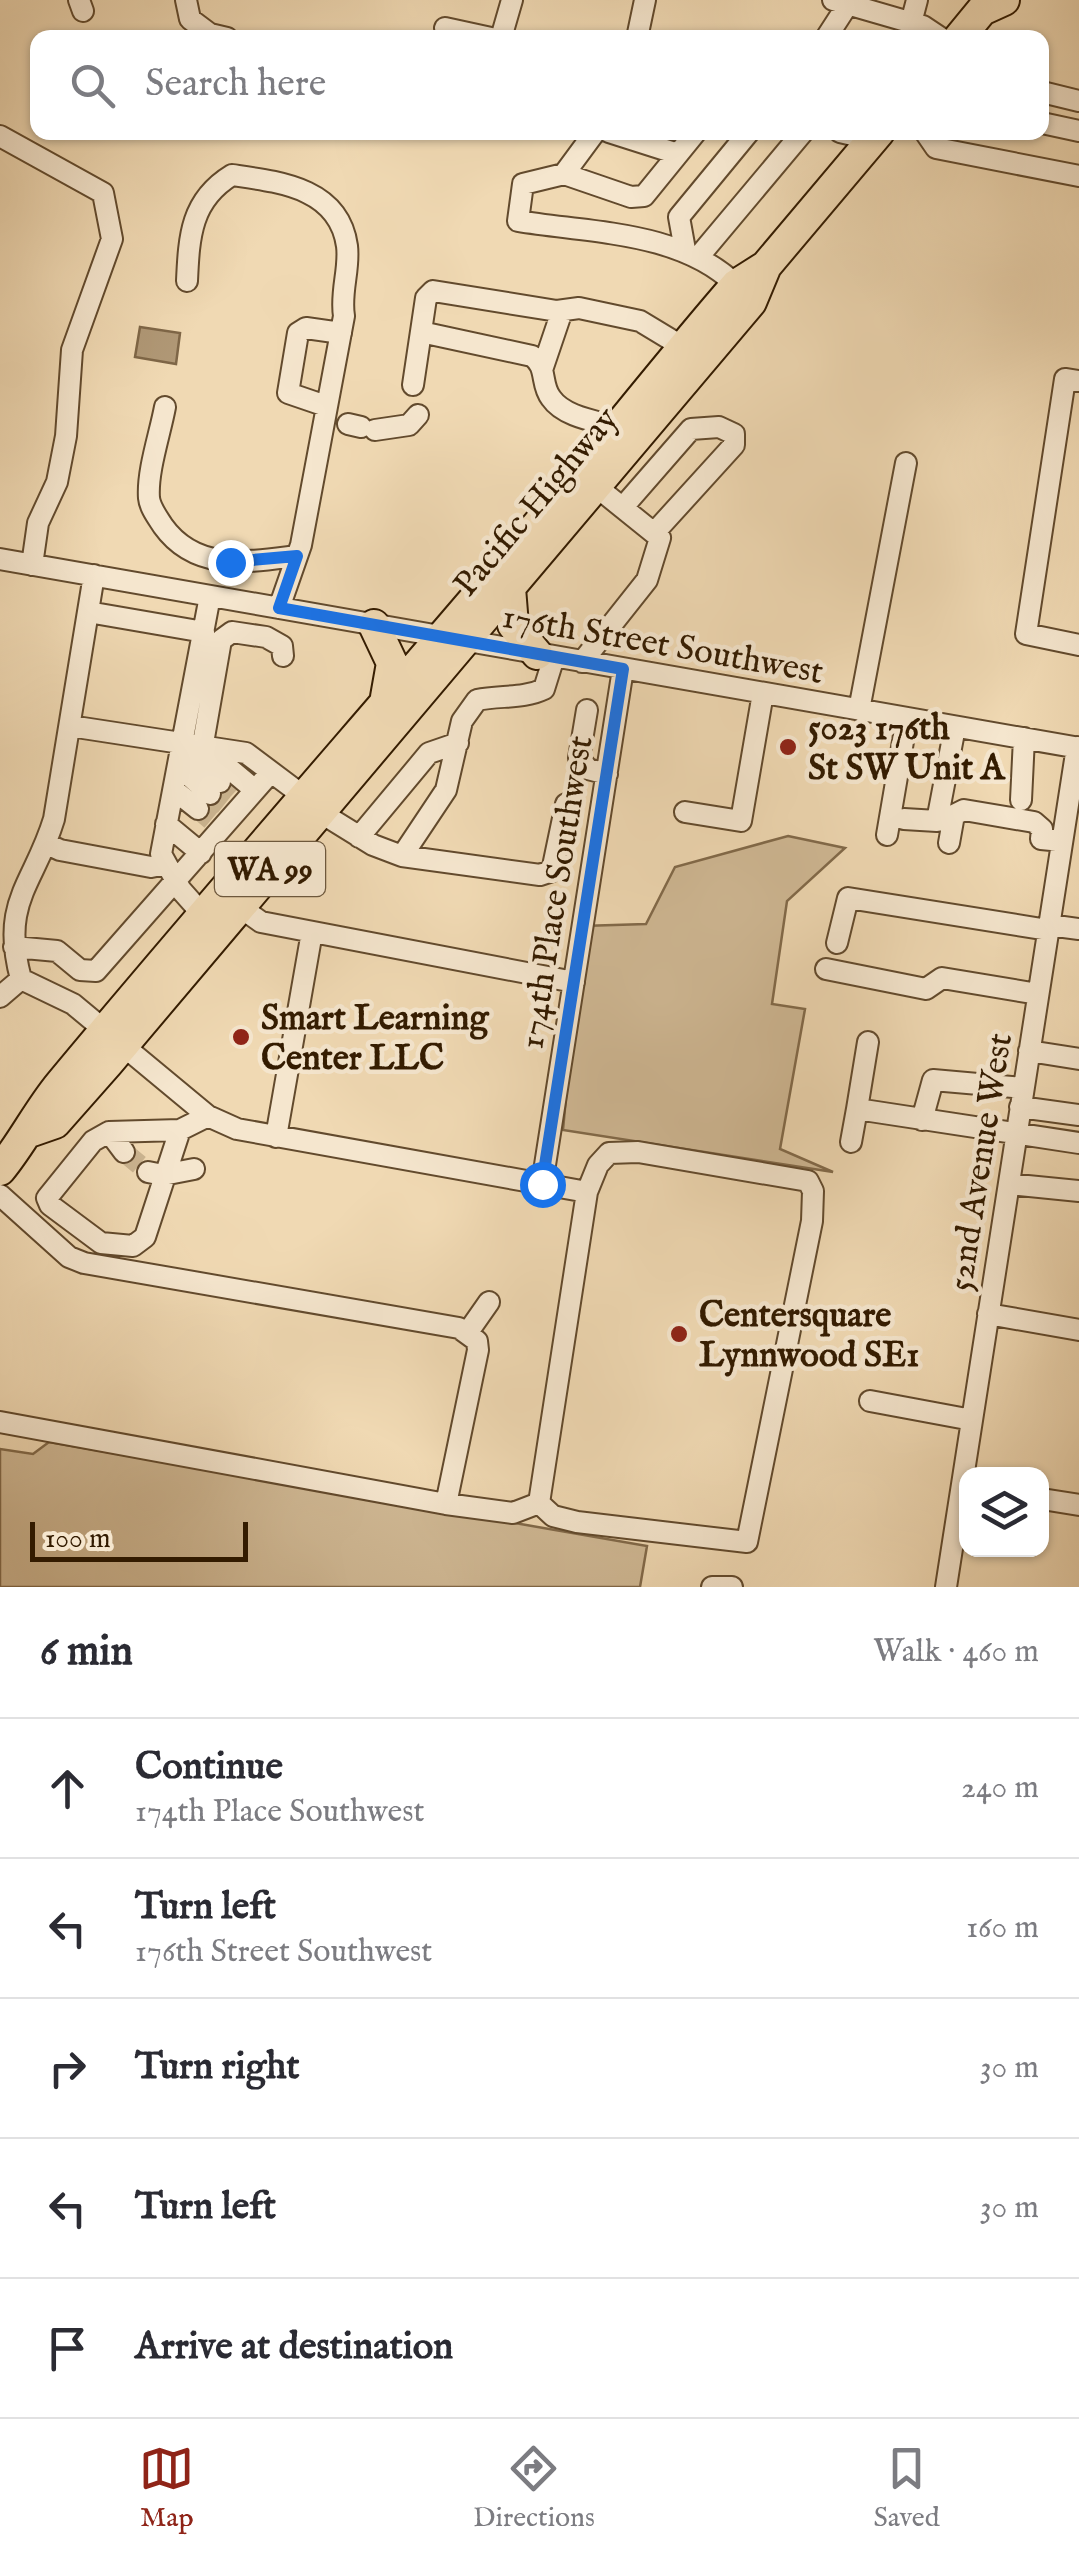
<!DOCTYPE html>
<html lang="en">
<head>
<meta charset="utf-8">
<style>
  body { margin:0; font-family:"IM FELL English",serif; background:#f7f7f7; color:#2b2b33 }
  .controls { position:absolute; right:30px; bottom:30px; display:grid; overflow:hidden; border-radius:20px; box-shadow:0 2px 8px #0004 }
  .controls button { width:90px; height:90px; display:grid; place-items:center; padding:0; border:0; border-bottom:2px solid #e1e1e2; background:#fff; color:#2b2b33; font:50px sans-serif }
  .scale { position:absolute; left:30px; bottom:25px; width:218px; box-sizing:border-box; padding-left:10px; border:5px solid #331b00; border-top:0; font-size:28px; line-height:35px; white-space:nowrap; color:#331b00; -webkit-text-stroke:8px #f5e6ce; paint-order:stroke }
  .stop { position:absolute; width:30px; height:30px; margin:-22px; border:8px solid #1a73e8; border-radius:50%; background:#fff }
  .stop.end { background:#1a73e8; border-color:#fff; box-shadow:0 2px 10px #0008 }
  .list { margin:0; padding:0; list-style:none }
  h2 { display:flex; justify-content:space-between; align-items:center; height:130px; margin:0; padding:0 40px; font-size:42px }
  h2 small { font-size:32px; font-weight:400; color:#7c7c81 }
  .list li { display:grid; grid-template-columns:65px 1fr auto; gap:30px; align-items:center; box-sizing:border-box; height:140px; padding:0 40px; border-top:2px solid #e1e1e2 }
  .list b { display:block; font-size:38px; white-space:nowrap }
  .list p { margin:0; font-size:32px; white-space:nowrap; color:#7c7c81 }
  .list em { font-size:32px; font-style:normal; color:#7c7c81 }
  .icon { flex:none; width:55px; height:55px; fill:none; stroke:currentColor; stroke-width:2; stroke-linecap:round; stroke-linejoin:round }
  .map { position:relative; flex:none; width:1079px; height:1587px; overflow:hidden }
  .search { position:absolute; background:#fff; box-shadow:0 2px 8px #0004; left:30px; right:30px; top:30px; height:110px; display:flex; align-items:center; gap:25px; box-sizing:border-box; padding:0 35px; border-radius:20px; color:#7c7c81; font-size:38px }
  .sheet { height:830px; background:#fff }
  nav { display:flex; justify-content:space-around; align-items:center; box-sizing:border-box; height:140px; border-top:2px solid #e1e1e2; background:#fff; font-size:28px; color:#7c7c81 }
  nav a { display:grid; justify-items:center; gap:5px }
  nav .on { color:#8f2418 }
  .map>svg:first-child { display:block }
  .green { fill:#d0b995; stroke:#826a4a; stroke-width:2.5 }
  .water { fill:#b09876; stroke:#7e6647; stroke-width:2.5 }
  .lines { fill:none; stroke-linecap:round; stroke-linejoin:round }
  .minor-tunnel { stroke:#cab38f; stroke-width:20; stroke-dasharray:20 10; stroke-linecap:butt }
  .minor-casing { stroke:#624a2d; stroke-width:24 }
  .highway-casing { stroke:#331b00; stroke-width:34 }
  .minor { stroke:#f5e6ce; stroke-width:20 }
  .highway { stroke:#f0d9b3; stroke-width:30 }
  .route { stroke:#1a73e8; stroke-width:12 }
  .poi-dot { fill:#8f2418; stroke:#f5e6ce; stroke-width:4 }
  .labels { text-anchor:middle; stroke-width:9; stroke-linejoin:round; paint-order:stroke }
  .shield { fill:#f5e6ce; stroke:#6d583e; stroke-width:2.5 }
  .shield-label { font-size:32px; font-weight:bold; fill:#331b00 }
  .street-label { font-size:35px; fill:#331b00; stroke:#f5e6ce }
  .poi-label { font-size:35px; font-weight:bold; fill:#331b00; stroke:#f5e6ce; text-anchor:start }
</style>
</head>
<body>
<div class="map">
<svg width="1079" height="1587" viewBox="0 0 1079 1587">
  <rect width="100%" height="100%" fill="#f0d9b3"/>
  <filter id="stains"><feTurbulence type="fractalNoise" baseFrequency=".002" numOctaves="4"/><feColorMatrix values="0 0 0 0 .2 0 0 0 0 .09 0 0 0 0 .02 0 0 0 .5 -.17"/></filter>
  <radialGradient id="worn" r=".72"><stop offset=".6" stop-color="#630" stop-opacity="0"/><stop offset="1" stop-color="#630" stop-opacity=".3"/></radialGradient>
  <!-- green -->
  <path class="green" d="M788,836L845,848L787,901L772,1004L805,1009L780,1149L833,1172L563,1130L582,926L646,924L675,867Z
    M49,1442L647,1546L640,1587H0V1449L33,1454Z"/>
  <!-- water -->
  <path class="water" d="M140,327L180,333L176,364L135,357Z"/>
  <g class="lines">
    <!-- minor-tunnel -->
    <path class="minor-tunnel" d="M220,782L233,794
      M210,794L224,805
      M198,809L211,820
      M124,1152L148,1172"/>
    <defs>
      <path id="minor" d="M79,0L83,11
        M186,0L190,19L210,34L227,38
        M833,0L923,26L941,38
        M911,23L917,0
        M445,28L491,38
        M501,38L512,0
        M637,38L645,0
        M826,38L848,4
        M1042,92L1079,101
        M1042,123L1079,131
        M609,132L678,154
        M696,132L644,196L631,197L564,174L523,184L518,221C590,233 681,231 736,285
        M840,132L874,140
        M925,132L936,148L1079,176
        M0,136L103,193L112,239L72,350L66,436L57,482L38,523L32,565
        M564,174L595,132
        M685,250L679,217L749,132
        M700,255L803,132
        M187,281C189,236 191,200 232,175C280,182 339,188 347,246C350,269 340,292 344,316L301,545L279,608
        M421,332L532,356C548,367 540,384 551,398C564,417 596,421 617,427
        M543,367L562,311
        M1079,381L1065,379L1026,634L1079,645
        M413,385L426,298L433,291L557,311L579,308L640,321L683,347
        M326,406L288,393L298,333L306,328L341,333
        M165,407C160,434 147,471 149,498C150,508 158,518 163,526C196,572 248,562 297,556
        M348,424L361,427
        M375,430L409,425L418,415
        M623,507L691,429L719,427L734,434V445L654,533
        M0,559L1079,748
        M94,575L54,819C34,885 0,901 21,979L73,1004L208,1116L237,1129L587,1192L598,1165L609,1153L638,1152L808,1181L813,1191L812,1221L747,1542L577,1522L553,1516L539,1503L587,1192
        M88,612L204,632
        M554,657L544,689C523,699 500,695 477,700L462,721L446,790L402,856L540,875L552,871L566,804
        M582,662L647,580L660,538L598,488
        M587,710L579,758L588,769L607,774
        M859,710L906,463
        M70,726L246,753L302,795
        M202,749L221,640L232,632L266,637L282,646L283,656
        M206,749L255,790
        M183,751L220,782
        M179,767L210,794
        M174,790L198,809
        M1021,800L1024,738
        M318,811L373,845L402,856
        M685,812L741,821L763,693
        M904,819L937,821L955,727
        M166,824L201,853
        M887,835L907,718
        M359,837L429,753L458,743
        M949,843L954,815L964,810L1034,822L1042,829L1041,839L1062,841
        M47,844L60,850L151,867L166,864
        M240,907L261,922L574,982
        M205,917L181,890L161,854L210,596
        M1049,925L1079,929
        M837,943L848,898L1048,930
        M14,947L57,951L80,970L96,971L271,772
        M826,969L926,989L942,978L1038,994
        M0,997L21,979
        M868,1042L857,1109L1079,1143
        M1029,1051L1079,1059
        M1020,1107L1079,1115
        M922,1120L933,1080L1023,1088
        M180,1130L145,1237L133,1246L101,1243L50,1205L47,1198L93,1141L109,1132L180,1130L208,1116
        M109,1132L124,1152
        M276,1137L312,932
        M851,1142L857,1109
        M148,1172L163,1175L194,1169
        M542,1184L623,669
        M1009,1184L1079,1191
        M0,1195L69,1257L84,1263L459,1328L477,1341L478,1350L446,1504L0,1422
        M988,1314L1079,1330
        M468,1332L489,1302
        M870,1401L972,1420
        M1042,1499L1079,1505
        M446,1504L513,1513L539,1503
        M712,1587H732
        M946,1587L1077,747"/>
      <path id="highway" d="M959,38L982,10L1004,0
        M510,588L513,625L537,654
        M374,625L392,663L386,697
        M32,1131L55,1123L108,1063L751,302L766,266
        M0,1170C23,1142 37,1112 60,1084C212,901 369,723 523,542C595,457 663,369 736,285L766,266L879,132"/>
    </defs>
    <!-- minor casing -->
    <use href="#minor" class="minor-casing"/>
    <!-- highway casing -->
    <use href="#highway" class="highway-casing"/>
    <!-- minor -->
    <use href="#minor" class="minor"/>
    <!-- highway -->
    <use href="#highway" class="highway"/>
  </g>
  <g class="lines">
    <!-- route -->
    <path class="route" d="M230,562L297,556L279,608L623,669L542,1184"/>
  </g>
  <!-- markers -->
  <g class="poi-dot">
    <circle cx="788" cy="747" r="10"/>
    <circle cx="241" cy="1037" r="10"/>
    <circle cx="679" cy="1334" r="10"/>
  </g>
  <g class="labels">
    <!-- shield labels -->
    <rect class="shield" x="215" y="842" width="110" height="54" rx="8"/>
    <g class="shield-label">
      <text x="270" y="880">WA 99</text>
    </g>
    <!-- street labels -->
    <g class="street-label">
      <text transform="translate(535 501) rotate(-50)" y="12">Pacific Highway</text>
      <text transform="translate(663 643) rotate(10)" y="12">176th Street Southwest</text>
      <text transform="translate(555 892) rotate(-81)" y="12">174th Place Southwest</text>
      <text transform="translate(979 1162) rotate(-81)" y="12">52nd Avenue West</text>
    </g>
    <!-- poi labels -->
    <g class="poi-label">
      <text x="808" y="739">5023 176th<tspan x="808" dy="40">St SW Unit A</tspan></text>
      <text x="261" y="1029">Smart Learning<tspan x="261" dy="40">Center LLC</tspan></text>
      <text x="699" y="1326">Centersquare<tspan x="699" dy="40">Lynnwood SE1</tspan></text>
    </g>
  </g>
  <rect width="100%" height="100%" filter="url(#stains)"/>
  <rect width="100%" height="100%" fill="url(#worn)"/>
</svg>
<div class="controls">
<button><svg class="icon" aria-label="layers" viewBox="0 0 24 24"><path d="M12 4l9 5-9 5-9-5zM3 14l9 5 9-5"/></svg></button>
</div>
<div class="scale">100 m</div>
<div class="stop" style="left:542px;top:1184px"></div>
<div class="stop end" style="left:230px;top:562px"></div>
<div class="search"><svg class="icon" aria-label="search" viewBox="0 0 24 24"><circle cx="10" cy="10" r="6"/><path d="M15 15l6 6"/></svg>Search here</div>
</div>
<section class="sheet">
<h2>6 min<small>Walk · 460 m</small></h2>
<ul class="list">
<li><svg class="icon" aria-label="ahead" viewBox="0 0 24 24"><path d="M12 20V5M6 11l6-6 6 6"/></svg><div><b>Continue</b><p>174th Place Southwest</p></div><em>240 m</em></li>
<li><svg class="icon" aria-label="left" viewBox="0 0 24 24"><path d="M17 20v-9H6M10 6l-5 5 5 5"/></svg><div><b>Turn left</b><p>176th Street Southwest</p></div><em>160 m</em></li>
<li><svg class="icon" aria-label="right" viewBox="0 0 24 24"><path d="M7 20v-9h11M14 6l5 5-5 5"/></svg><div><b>Turn right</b></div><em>30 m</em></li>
<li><svg class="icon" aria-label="left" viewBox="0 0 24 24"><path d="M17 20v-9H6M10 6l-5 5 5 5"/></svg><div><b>Turn left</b></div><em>30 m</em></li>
<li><svg class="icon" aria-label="arrive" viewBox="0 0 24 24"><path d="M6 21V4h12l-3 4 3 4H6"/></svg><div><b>Arrive at destination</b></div></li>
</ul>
</section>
<nav>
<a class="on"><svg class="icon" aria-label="map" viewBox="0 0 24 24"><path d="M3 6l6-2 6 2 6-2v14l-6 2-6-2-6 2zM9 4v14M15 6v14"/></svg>Map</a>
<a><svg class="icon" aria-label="directions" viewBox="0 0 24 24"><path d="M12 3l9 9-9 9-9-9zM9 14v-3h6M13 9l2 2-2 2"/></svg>Directions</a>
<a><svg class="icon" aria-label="saved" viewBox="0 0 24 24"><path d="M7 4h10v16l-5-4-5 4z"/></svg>Saved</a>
</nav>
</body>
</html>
